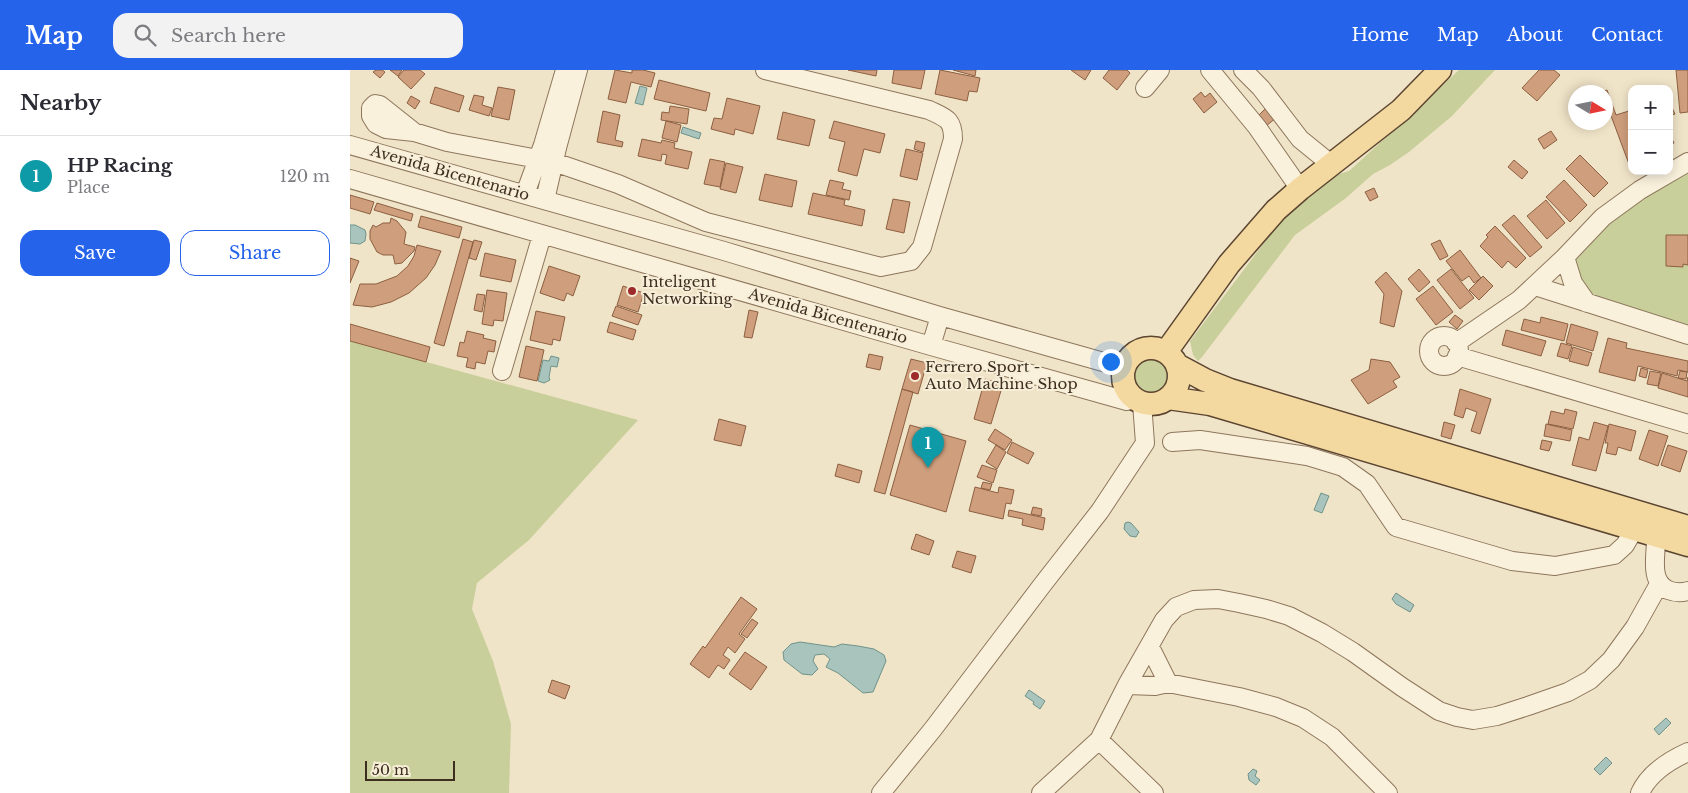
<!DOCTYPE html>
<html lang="en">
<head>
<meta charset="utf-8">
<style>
  body { margin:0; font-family:"Libre Baskerville",serif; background:#f2f2f3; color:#2b2b33 }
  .controls { position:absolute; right:15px; top:15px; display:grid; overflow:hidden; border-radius:10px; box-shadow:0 2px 12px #0003 }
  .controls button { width:45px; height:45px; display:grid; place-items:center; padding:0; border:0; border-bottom:1px solid #e1e1e2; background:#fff; color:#2b2b33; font:25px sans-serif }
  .compass { position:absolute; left:1218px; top:15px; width:45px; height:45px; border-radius:50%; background:#fff; box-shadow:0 2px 12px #0003; rotate:100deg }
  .scale { position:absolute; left:15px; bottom:12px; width:90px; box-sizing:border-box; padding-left:5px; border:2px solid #3d2e20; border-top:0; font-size:14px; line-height:18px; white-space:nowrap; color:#3d2e20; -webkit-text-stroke:4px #f7eed8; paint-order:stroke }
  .you { position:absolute; left:760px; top:291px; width:18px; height:18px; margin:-12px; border:4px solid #fff; border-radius:50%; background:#1a73e8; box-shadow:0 0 0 8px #1a73e833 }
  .badge { display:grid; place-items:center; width:32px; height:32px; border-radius:50%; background:#2563eb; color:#fff; font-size:16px; font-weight:700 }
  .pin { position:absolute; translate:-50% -41px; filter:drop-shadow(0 1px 2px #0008) }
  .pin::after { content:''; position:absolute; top:26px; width:18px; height:15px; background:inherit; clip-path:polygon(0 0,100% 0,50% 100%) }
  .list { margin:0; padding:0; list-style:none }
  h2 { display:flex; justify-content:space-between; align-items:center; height:65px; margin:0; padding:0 20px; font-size:21px }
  h2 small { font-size:16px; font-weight:400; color:#7c7c81 }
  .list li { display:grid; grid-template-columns:32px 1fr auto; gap:15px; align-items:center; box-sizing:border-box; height:80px; padding:0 20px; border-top:1px solid #e1e1e2 }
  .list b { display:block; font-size:19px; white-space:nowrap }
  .list p { margin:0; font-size:16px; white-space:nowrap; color:#7c7c81 }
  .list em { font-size:16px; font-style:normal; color:#7c7c81 }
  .actions { display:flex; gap:10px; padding:15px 20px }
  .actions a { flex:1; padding:11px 0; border:1px solid #2563eb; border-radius:15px; text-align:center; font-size:18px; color:#2563eb }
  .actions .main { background:#2563eb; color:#fff }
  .icon { flex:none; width:28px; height:28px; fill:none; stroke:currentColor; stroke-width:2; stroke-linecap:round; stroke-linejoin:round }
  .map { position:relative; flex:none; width:1338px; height:723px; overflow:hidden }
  header { display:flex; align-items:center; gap:30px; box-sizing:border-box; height:70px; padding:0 25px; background:#2563eb; color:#fff }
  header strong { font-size:24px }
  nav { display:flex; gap:28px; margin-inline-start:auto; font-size:18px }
  .search { width:350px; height:45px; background:#f2f2f3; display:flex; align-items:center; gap:12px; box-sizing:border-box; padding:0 18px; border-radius:15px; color:#7c7c81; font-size:19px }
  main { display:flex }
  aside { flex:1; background:#fff }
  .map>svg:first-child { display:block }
  .green { fill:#c9cf9b }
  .water { fill:#a9c4bc; stroke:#6f938a }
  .building { fill:#cf9f7d; stroke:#8d5f41 }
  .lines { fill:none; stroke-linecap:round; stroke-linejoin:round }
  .minor-casing { stroke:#8d765c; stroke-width:20 }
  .major-casing { stroke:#5b4430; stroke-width:25 }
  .minor { stroke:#faf1dc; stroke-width:18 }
  .major { stroke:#f3d9a0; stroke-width:22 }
  .poi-dot { fill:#9e2a2b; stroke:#f7eed8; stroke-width:2 }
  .labels { text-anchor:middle; stroke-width:4; stroke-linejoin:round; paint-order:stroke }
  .street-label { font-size:15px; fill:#3d2e20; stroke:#f7eed8 }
  .poi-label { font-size:15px; fill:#3d2e20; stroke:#f7eed8; text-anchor:start }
</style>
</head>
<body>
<header>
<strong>Map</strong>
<div class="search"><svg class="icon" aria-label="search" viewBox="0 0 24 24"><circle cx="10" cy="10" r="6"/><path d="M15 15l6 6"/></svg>Search here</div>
<nav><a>Home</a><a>Map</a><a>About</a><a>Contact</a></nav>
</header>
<main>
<aside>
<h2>Nearby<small></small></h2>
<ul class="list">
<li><span class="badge" style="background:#0f9aa8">1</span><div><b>HP Racing</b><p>Place</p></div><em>120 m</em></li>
</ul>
<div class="actions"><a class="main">Save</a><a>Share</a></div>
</aside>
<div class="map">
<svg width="1338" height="723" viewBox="0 0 1338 723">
  <rect width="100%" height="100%" fill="#f0e4c8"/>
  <!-- green -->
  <path class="green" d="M1109,0H1145L1102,46L1059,82L1040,95L1023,104L996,128L945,165L852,287L848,291L843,285L840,271L929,153L946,136L983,106L999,101L1009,92Z
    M1338,100V258L1239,227L1230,217L1221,188L1292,125Z
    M0,271L288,350L179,470L127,513L122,539L143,591L161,654L159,723H0Z
    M783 307a19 19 0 1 1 38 0a19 19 0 1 1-38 0Z"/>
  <!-- water -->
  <path class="water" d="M290,16L297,18L293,35L285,33Z
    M333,57L351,63L349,69L331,63Z
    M0,155H5L15,160L16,164L15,171L10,174L0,173Z
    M201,286L209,288L207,297L201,296L199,307L200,310L194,313L188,311L193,290L199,291Z
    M971,423L979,426L972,443L964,440Z
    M778,452L781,453L789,462L786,467L780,466L774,459L775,453Z
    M1046,523L1064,535L1060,542L1046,534L1042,529Z
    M450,572L484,577L492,574L508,576L524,579L534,585L536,591L523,622L513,623L488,603L476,597L480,589L474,584L465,585L463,591L468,599L462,605L452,604L434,590L433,582L441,574Z
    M679,620L695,631L690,639L683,634L684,632L675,626Z
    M1316,648L1321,653L1309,665L1304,659Z
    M1256,687L1262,693L1250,705L1244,699Z
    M903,699L907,701L905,706L910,710L906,715L899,710L898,704Z"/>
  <!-- building -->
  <path class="building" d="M26,0H32L35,2L30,8L23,2Z
    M40,0H52L48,6Z
    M54,0H70L75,4L61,19L48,7Z
    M265,0L282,3V0H293L305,3L301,17L281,12L276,33L258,29Z
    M498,0H527L526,6Z
    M544,0H575L571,19L542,13Z
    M590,0L630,8L627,22L619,21L617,31L585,24Z
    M603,0H626L625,6Z
    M721,0H741L735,10Z
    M759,0H777L780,3L767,20L753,8Z
    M1189,0H1204L1210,5L1187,31L1172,18Z
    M1326,0H1338V42L1330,43Z
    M309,10L360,23L356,41L304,29Z
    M85,17L114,26L109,42L80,33Z
    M148,17L165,20L159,50L141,46Z
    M1257,20L1266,45L1282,40V93L1279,94L1257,35H1256V22H1251Z
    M851,22L855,27L860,23L867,32L854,43L843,29Z
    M124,25L134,27L132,35L142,38L139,46L119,40Z
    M61,26L70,31L65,39L57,33Z
    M377,28L410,36L403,64L385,59L384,65L361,59L364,48L372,49Z
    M1319,32L1325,44L1319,46Z
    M320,36L339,39L337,54L311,50L312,42L319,43Z
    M916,38L926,48L916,56L907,47Z
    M253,41L270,45L265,70L273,72L272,77L247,72Z
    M433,42L465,50L459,76L427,69Z
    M316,51L331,55L327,72L312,68Z
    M484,51L535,64L530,83L514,79L507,106L488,101L495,72L479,68Z
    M1201,61L1207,70L1194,79L1188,69Z
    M1319,63L1324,73L1319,75Z
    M292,69L311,73L312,70L325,73L324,78L342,82L338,99L315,94L317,85L312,84L311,91L288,86Z
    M566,71L575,73L573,82L564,79Z
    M556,79L573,83L567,110L550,106Z
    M1230,85L1258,113L1244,127L1216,99Z
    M360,89L375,92L370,117L354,114Z
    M1164,90L1178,102L1172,109L1158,97Z
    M376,93L393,97L386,123L370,119Z
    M415,104L447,111L442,137L409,130Z
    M480,110L494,113L492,119L501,121L499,130L476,125Z
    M1214,110L1237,135L1220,152L1196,127Z
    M1024,118L1028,127L1020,131L1015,122Z
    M463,123L495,130L494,135L515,140L512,156L458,144Z
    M0,125L24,132L20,144L0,138Z
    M543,129L560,132L554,163L536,159Z
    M1196,130L1215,153L1197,169L1177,146Z
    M27,133L63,144L61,151L24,140Z
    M1164,145L1192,177L1180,187L1152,155Z
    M71,146L112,157L109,168L68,157Z
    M41,148L47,151L56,162L54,174L65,177L64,181L52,193L45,194L43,185H33L27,182L20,169V161L23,155L26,157L33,153H40Z
    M1145,156L1176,188L1166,198L1158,191L1152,198L1130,176L1138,167L1136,165Z
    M1316,165H1338V195L1333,194V197L1316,196Z
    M113,169L123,172L94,276L84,273Z
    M124,170L132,172L126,190L119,188Z
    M1090,170L1098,186L1090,190L1081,174Z
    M67,175L91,181L85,195L76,208L59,223L41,232L22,237L3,235L10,214H26L47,206L58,196L64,186Z
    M1110,180L1131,208L1124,213L1119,206L1112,211L1096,191Z
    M135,183L166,190L161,212L130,206Z
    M0,188L9,191L0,213Z
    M199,196L230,206L223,226L217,223L214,231L190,223Z
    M1069,199L1080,212L1069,222L1058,209Z
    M1101,199L1124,228L1110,239L1087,210Z
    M1036,202L1052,221L1044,257L1030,253L1034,224L1025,212Z
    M1133,206L1143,216L1129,230L1119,220Z
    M273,216L294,223L288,242L267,235Z
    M1083,216L1103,242L1086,255L1066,229Z
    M137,220L157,223L153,251L144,250L143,256L132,254Z
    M127,224L135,225L132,242L124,240Z
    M266,236L292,245L288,255L262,246Z
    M399,240L408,242L402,268L394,267Z
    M186,241L215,247L210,271L203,269L202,275L180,270Z
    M1105,245L1113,251L1107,259L1099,252Z
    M1191,247L1218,254L1214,271L1171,260L1174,249L1190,253Z
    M260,252L286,260L283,270L257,262Z
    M0,254L80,277L76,292L0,271Z
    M1221,254L1248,262L1243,281L1216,273Z
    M1156,260L1196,271L1191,286L1152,275Z
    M117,261L134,265L133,268L146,271L144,282L138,281L135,294L126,292L125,299L116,297L118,288L107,286L110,272L114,273Z
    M1258,268L1277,273L1276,278L1338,291V302L1328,300L1327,306L1288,296L1285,311L1249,302Z
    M1211,273L1222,276L1218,289L1207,286Z
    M176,276L194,280L187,311L169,307Z
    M1223,277L1242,283L1238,296L1219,291Z
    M519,284L533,287L530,300L516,297Z
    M561,289L577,293L568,324L552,319Z
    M1021,289L1040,292L1050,307L1043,311L1047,317L1018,334L1001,310L1019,300Z
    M1291,298L1298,300L1296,308L1289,306Z
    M1300,301L1311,303L1308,316L1297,314Z
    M1330,301L1337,302L1336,309L1328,308Z
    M1312,303L1337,311L1338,307V327L1308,318Z
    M635,309L653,314L641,354L624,349Z
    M552,319L563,322L535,424L524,421Z
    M1110,319L1141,329L1130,364L1121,361L1127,342L1116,338L1113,348L1104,345Z
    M1215,339L1227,342L1223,359L1198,354L1201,341L1214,344Z
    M369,349L396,356L391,376L364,370Z
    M1094,352L1105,355L1101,369L1091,366Z
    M1244,352L1258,356L1246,401L1222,395L1229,367L1239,370Z
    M1196,354L1222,360L1220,371L1194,366Z
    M1259,354L1286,361L1281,381L1268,377L1266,385L1256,383L1258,373H1255Z
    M560,355L616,371L596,442L540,425Z
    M645,359L662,370L655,380L638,370Z
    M1299,360L1318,366L1308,396L1289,389Z
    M1192,370L1202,372L1199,381L1190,379Z
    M662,372L684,383L678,394L657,383Z
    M646,375L656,382L647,399L636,392Z
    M1318,375L1337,381L1330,402L1311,395Z
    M488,394L512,401L509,413L485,406Z
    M632,395L647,400L643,413L627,407Z
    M633,412L642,414L640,420L631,418Z
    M625,417L648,423L649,417L664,420L661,434L656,433L653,449L619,441Z
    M683,437L692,439L691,446L681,444Z
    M659,440L695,448L693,460L672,455L673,449L658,446Z
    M566,464L584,471L579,485L561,479Z
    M607,481L626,486L621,503L602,497Z
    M391,527L407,539L389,564L395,569L385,583L378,577L373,585L380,590L374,599L368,595L359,608L340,594L353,576L355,578Z
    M402,549L408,553L397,568L391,564Z
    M395,582L417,597L401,620L379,604Z
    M202,610L220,616L215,629L198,622Z"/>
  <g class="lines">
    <defs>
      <path id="minor" d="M860,0L907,57L950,119
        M893,0L911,18L950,69L982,95
        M795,18L810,0
        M64,62L30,35L25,34L21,38V46L26,54L36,59L64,62L97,72L204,92L268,114L356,152L531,197L561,191L572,177L603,69C603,49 596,48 579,40L415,0
        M0,75L374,181L590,246L700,277L764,295L776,294
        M0,109L581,276L777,331L784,328
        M175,124L193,75L215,0
        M195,130L207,78L228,0
        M1215,187L1223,213L1237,233
        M1185,216L1338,265
        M1079 281a15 15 0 1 1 30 0a15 15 0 1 1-30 0Z
        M1106,273L1169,230L1215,187L1253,147L1290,120L1338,92
        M581,276L590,246
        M1107,286L1338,354
        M152,301L192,165
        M822,372L850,370L957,386L993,397L1017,414L1046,457L1162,491L1205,496L1264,485L1275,475L1285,458
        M1306,465C1307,483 1298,511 1318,520C1326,523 1331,523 1338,521
        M800,577L818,613
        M777,615L805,616L818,613L889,627L926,637L953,648L982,667L1038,723
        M749,670L804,723
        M531,723L583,659L693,514L750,441L795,373L792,333
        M691,723L749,670L777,615L814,550L826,537L844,530L868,529L889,533L916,539L939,546L972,563L1003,582L1052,617L1089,641L1107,647L1123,650L1147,646L1178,636L1218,622L1240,610L1261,590L1285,557L1309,514
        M1290,723C1299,703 1318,691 1338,682"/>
      <path id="major" d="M773 306a28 28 0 1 1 56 0a28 28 0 1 1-56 0Z
        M816,282L879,194L926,140L950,119L1051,40L1090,0
        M827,295L855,310L880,320L1338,457
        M818,328L860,334L1338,475"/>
    </defs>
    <!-- minor casing -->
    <use href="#minor" class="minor-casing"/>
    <!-- major casing -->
    <use href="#major" class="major-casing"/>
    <!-- minor -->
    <use href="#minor" class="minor"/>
    <!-- major -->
    <use href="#major" class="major"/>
  </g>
  <!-- markers -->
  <g class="poi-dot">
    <circle cx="282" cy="221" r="5"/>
    <circle cx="565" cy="306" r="5"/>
  </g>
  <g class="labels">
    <!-- street labels -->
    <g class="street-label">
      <text transform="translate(100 103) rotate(16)" y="5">Avenida Bicentenario</text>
      <text transform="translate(478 246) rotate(16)" y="5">Avenida Bicentenario</text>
    </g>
    <!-- poi labels -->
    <g class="poi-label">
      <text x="292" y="217">Inteligent<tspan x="292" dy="17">Networking</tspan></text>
      <text x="575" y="302">Ferrero Sport -<tspan x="575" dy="17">Auto Machine Shop</tspan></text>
    </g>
  </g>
</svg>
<div class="controls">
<button>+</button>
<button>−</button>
</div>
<svg class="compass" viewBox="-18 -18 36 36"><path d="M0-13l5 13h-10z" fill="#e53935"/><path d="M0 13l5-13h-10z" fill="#7c7c81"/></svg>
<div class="scale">50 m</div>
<div class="you"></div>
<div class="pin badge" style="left:578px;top:398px;background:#0f9aa8">1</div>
</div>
</main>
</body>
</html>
